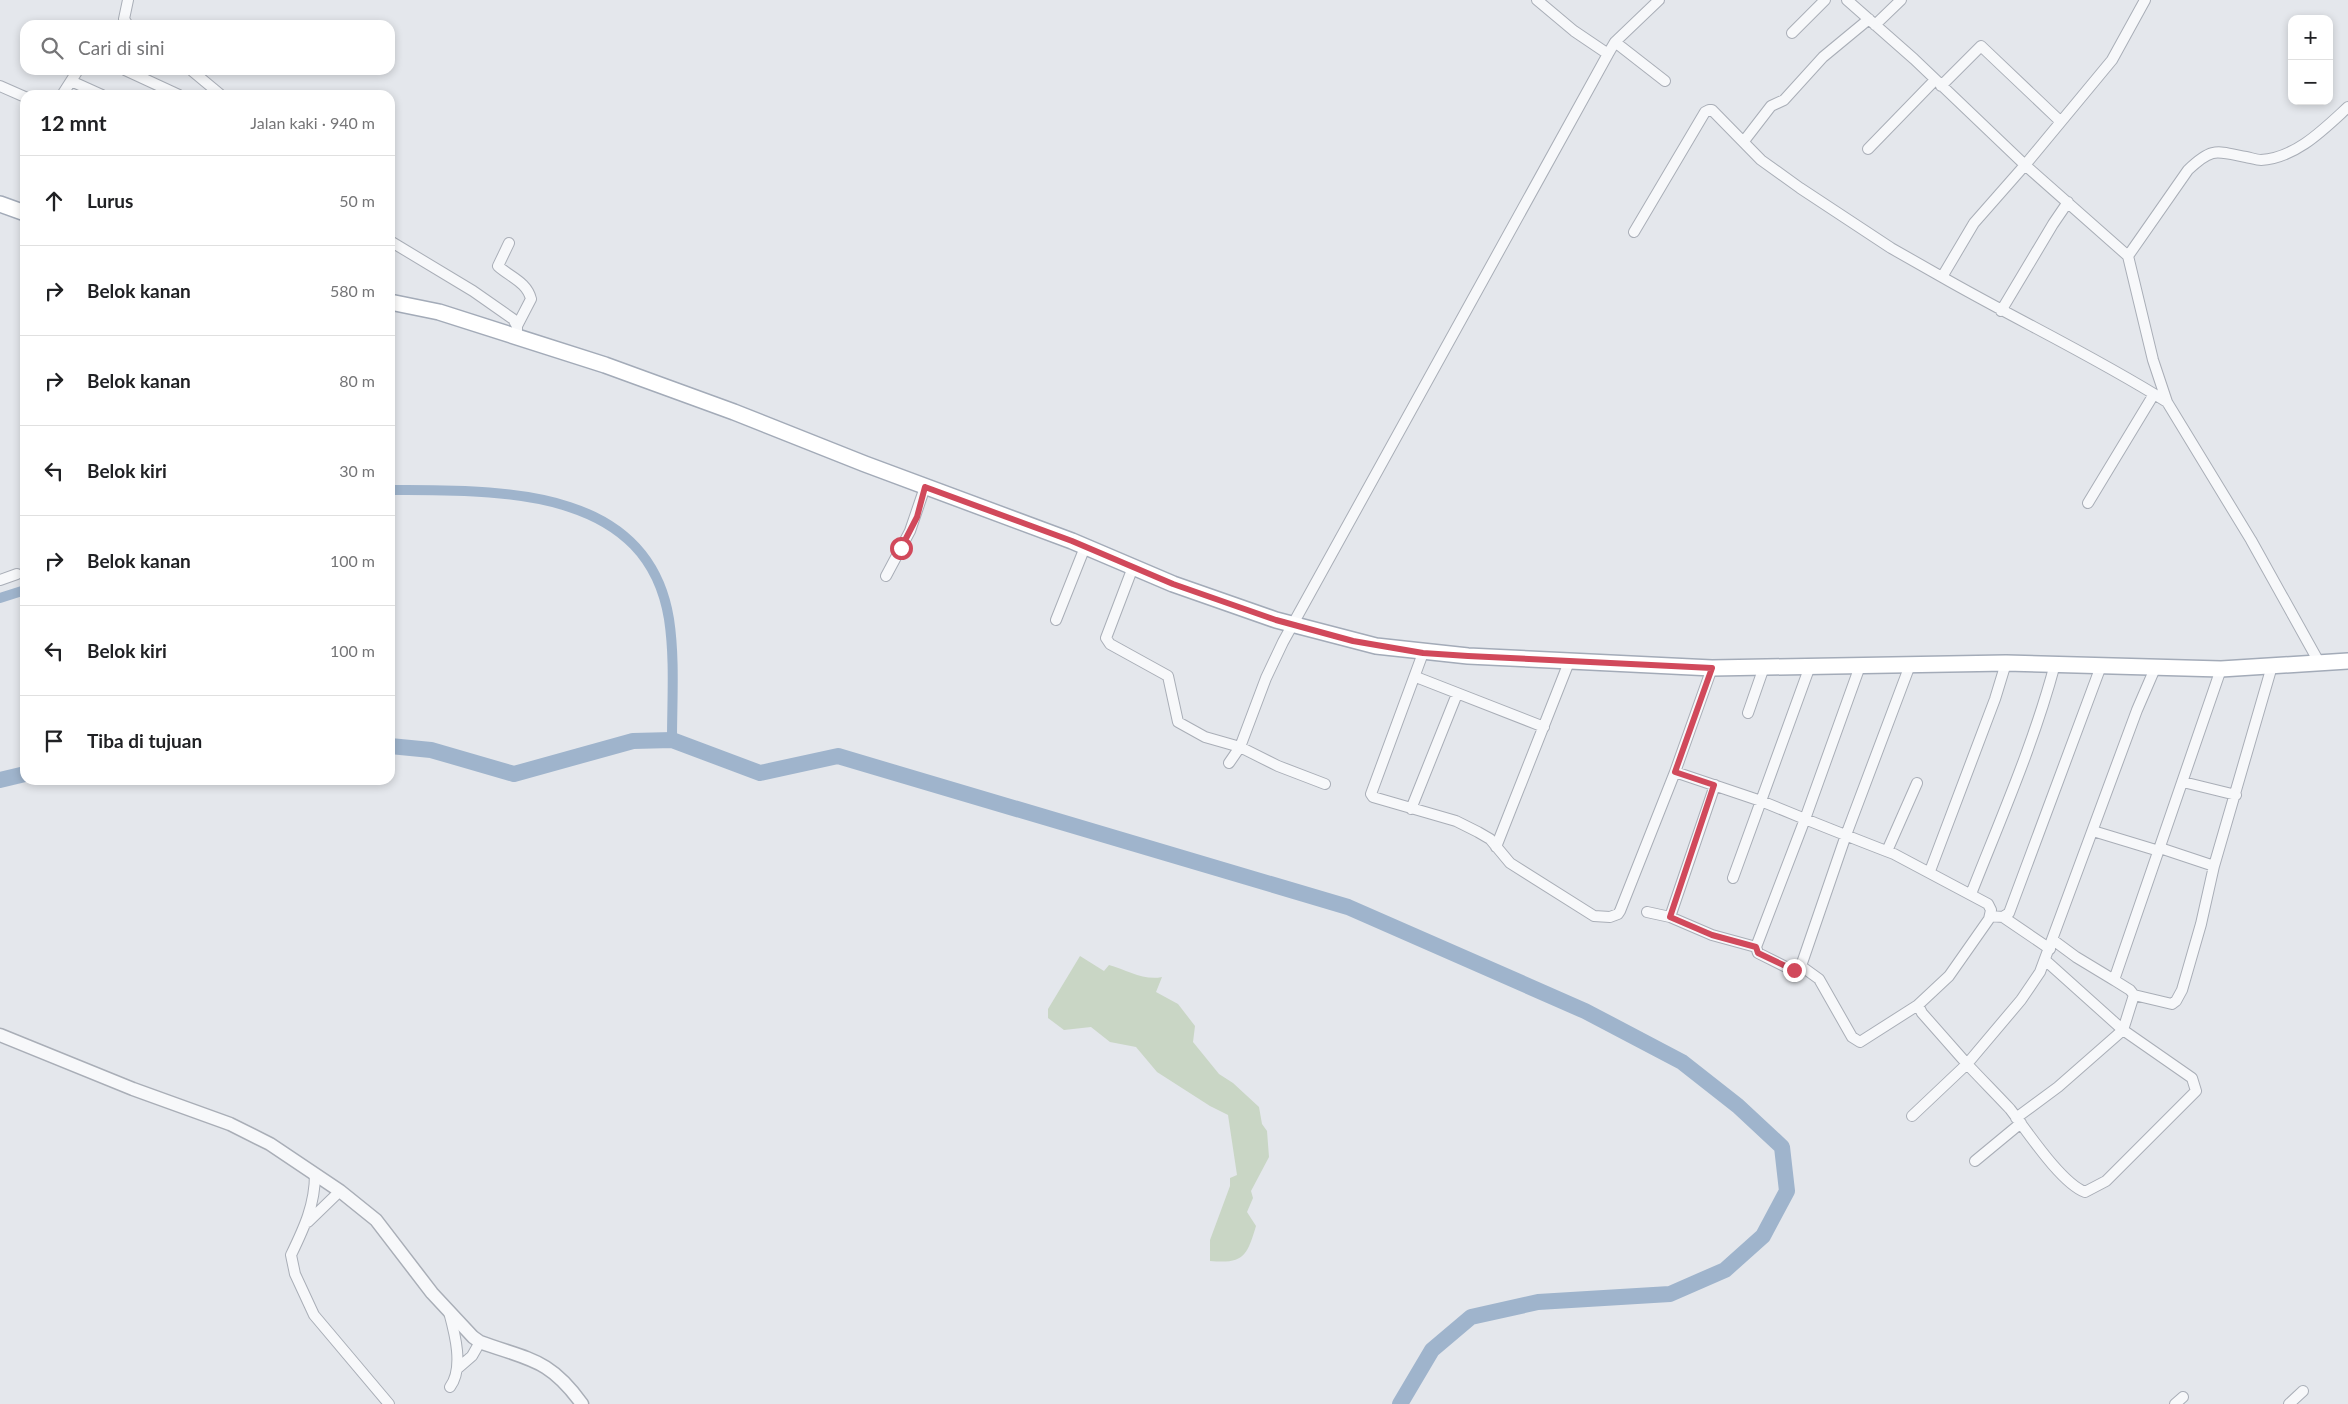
<!DOCTYPE html>
<html lang="id">
<head>
<meta charset="utf-8">
<style>
  body { margin:0; font-family:Lato,sans-serif; background:#f2f2f2; color:#202124 }
  .controls { position:absolute; right:15px; top:15px; display:grid; overflow:hidden; border-radius:10px; box-shadow:0 2px 8px #0003 }
  .controls button { width:45px; height:45px; display:grid; place-items:center; padding:0; border:0; border-bottom:1px solid #e0e0e0; background:#fff; color:#202124; font:25px sans-serif }
  .stop { position:absolute; width:15px; height:15px; margin:-11px; border:4px solid #d1495b; border-radius:50%; background:#fff }
  .stop.end { background:#d1495b; border-color:#fff; box-shadow:0 1px 5px #0008 }
  .list { margin:0; padding:0; list-style:none }
  h2 { display:flex; justify-content:space-between; align-items:center; height:65px; margin:0; padding:0 20px; font-size:21px }
  h2 small { font-size:16px; font-weight:400; color:#757577 }
  .list li { display:grid; grid-template-columns:32px 1fr auto; gap:15px; align-items:center; box-sizing:border-box; height:90px; padding:0 20px; border-top:1px solid #e0e0e0 }
  .list b { display:block; font-size:19px; white-space:nowrap }
  .list em { font-size:16px; font-style:normal; color:#757577 }
  .icon { flex:none; width:28px; height:28px; fill:none; stroke:currentColor; stroke-width:2; stroke-linecap:round; stroke-linejoin:round }
  .map { position:relative; flex:none; width:2348px; height:1404px; overflow:hidden }
  .search { position:absolute; background:#fff; box-shadow:0 2px 8px #0003; left:20px; top:20px; width:375px; height:55px; display:flex; align-items:center; gap:12px; box-sizing:border-box; padding:0 18px; border-radius:15px; color:#757577; font-size:19px }
  .panel { position:absolute; background:#fff; box-shadow:0 2px 8px #0003; left:20px; top:90px; width:375px; height:695px; border-radius:15px }
  .map>svg:first-child { display:block }
  .green { fill:#c9d6c5 }
  .lines { fill:none; stroke-linecap:round; stroke-linejoin:round }
  .canal { stroke:#9fb4cc; stroke-width:10 }
  .river { stroke:#9fb4cc; stroke-width:16 }
  .minor-casing { stroke:#a9aeb7; stroke-width:12 }
  .tertiary-casing { stroke:#a9aeb7; stroke-width:15 }
  .primary-casing { stroke:#a3abb8; stroke-width:18 }
  .minor { stroke:#f7f8fa; stroke-width:10 }
  .tertiary { stroke:#f7f8fa; stroke-width:12 }
  .primary { stroke:#fff; stroke-width:15 }
  .route { stroke:#d1495b; stroke-width:6 }
</style>
</head>
<body>
<div class="map">
<svg width="2348" height="1404" viewBox="0 0 2348 1404">
  <rect width="100%" height="100%" fill="#e4e7ec"/>
  <!-- green -->
  <path class="green" d="M1080,956L1104,971L1109,965C1127,970 1144,981 1162,977L1156,992L1178,1004L1195,1026L1193,1042L1219,1074L1233,1083L1259,1107L1262,1124L1267,1131L1269,1157L1251,1191L1253,1198L1247,1212L1256,1226C1247,1256 1244,1264 1210,1261V1240L1230,1186V1178L1237,1175L1228,1115L1210,1106L1157,1072L1136,1047L1110,1042L1091,1027L1064,1030L1048,1018V1009Z"/>
  <g class="lines">
    <!-- canal -->
    <path class="canal" d="M390,490C495,491 647,484 669,619C675,659 672,700 672,740
      M0,598L25,590"/>
    <!-- river -->
    <path class="river" d="M390,746L431,750L514,774L633,741L672,740L760,773L838,756L1348,907L1585,1011L1682,1062L1738,1106L1782,1147L1787,1191L1763,1236L1725,1270L1670,1294L1538,1302L1471,1317L1432,1350L1400,1404
      M0,780L25,774"/>
    <defs>
      <path id="minor" d="M1537,0L1574,31L1608,54
        M2145,0L2112,60L2025,165L2128,256L2153,360L2167,402L2251,540L2320,664
        M128,25L124,19L128,0
        M1875,25L1901,0
        M1792,33L1825,0
        M1615,42L1665,81
        M125,70L179,95
        M191,70L221,95
        M71,81L102,95
        M0,86L25,97
        M1941,86L1981,46L2060,121
        M62,95L78,70
        M1744,141L1771,106L1784,100L1823,57L1869,19
        M1868,149L1935,80
        M1634,232L1705,112L1709,110H1712L1761,160L1800,188L1891,248L1942,277L1974,223L2025,165L1914,59L1847,0
        M390,241L473,291L513,319L517,326V336
        M509,243L498,266C510,277 527,282 531,299L517,326
        M2128,256L2188,170C2212,147 2216,151 2246,157C2251,158 2257,160 2261,160C2296,158 2324,129 2348,107
        M1942,277C2017,320 2094,356 2167,402
        M2001,311L2053,224L2068,202
        M2088,503L2154,394
        M1133,567L1106,638L1110,644L1168,676L1178,722L1205,737L1240,747L1278,766L1325,784
        M886,576L910,531L925,487
        M0,580L17,574
        M1056,620L1085,547
        M1423,653L1371,794L1373,797L1456,821L1478,832L1490,839L1510,863L1594,916L1610,917L1618,914L1620,911L1675,772L1761,801L1805,819L1860,666
        M1910,665L1846,835L1801,966L1796,970H1792L1758,953L1756,947L1805,819C1835,831 1865,843 1894,854L1988,904L1991,910L1989,919L1949,976L1918,1005L1922,1013L1967,1064L1912,1116
        M2156,666L2137,710L2040,972L2021,1000L1967,1064C1981,1079 1996,1094 2010,1109C2027,1131 2061,1183 2085,1192L2106,1181L2196,1091L2192,1078L2123,1030L2134,995L2130,990L2114,980L2221,669
        M1416,677L1544,727
        M1748,713L1764,667
        M1229,763L1240,747L1266,678L1283,642L1608,54L1615,42L1659,0
        M1675,772L1712,668
        M2183,782L2236,795
        M1715,785L1670,917L1712,935L1756,947
        M1411,809L1457,694
        M2093,831L2159,851
        M1496,847L1569,662
        M2160,848L2214,866
        M1887,851L1917,783
        M1930,871L1995,699L2006,663
        M1733,878L1810,666
        M1971,894C2001,818 2034,743 2055,664
        M1647,912L1670,917
        M1990,916L2003,917L2009,913L2101,666
        M2003,917L2050,949
        M2053,940L2076,957L2114,980
        M1801,966L1819,979L1852,1037L1860,1042L1918,1005
        M2134,995L2172,1004L2176,1001L2182,990L2201,924L2214,866L2272,666
        M2016,1118L2058,1087L2123,1030L2045,960
        M1975,1161L2021,1123
        M315,1174C315,1205 304,1228 291,1255L295,1274L314,1315L389,1404
        M308,1222L340,1191
        M449,1312C455,1334 464,1368 450,1387
        M457,1369L472,1356L480,1342
        M2175,1404L2183,1397
        M2289,1404L2303,1391"/>
      <path id="tertiary" d="M0,1035L133,1089L230,1124L270,1144L340,1191L376,1220L432,1293L473,1337L480,1342C529,1360 549,1358 582,1404"/>
      <path id="primary" d="M0,204L25,213
        M390,302L439,312L605,365L734,412L865,464L1072,541L1173,584L1276,620L1376,646L1468,656L1712,668L2006,663L2221,669L2348,661"/>
    </defs>
    <!-- minor casing -->
    <use href="#minor" class="minor-casing"/>
    <!-- tertiary casing -->
    <use href="#tertiary" class="tertiary-casing"/>
    <!-- primary casing -->
    <use href="#primary" class="primary-casing"/>
    <!-- minor -->
    <use href="#minor" class="minor"/>
    <!-- tertiary -->
    <use href="#tertiary" class="tertiary"/>
    <!-- primary -->
    <use href="#primary" class="primary"/>
  </g>
  <g class="lines">
    <!-- route -->
    <path class="route" d="M901,548L917,517L925,487L1072,541L1173,584L1276,620L1353,641L1423,653L1468,656L1712,668L1675,772L1714,785L1670,917L1712,935L1756,947L1758,953L1794,970"/>
  </g>
</svg>
<div class="controls">
<button>+</button>
<button>−</button>
</div>
<div class="stop" style="left:901px;top:548px"></div>
<div class="stop end" style="left:1794px;top:970px"></div>
<div class="search"><svg class="icon" aria-label="search" viewBox="0 0 24 24"><circle cx="10" cy="10" r="6"/><path d="M15 15l6 6"/></svg>Cari di sini</div>
<section class="panel">
<h2>12 mnt<small>Jalan kaki · 940 m</small></h2>
<ul class="list">
<li><svg class="icon" aria-label="ahead" viewBox="0 0 24 24"><path d="M12 20V5M6 11l6-6 6 6"/></svg><div><b>Lurus</b></div><em>50 m</em></li>
<li><svg class="icon" aria-label="right" viewBox="0 0 24 24"><path d="M7 20v-9h11M14 6l5 5-5 5"/></svg><div><b>Belok kanan</b></div><em>580 m</em></li>
<li><svg class="icon" aria-label="right" viewBox="0 0 24 24"><path d="M7 20v-9h11M14 6l5 5-5 5"/></svg><div><b>Belok kanan</b></div><em>80 m</em></li>
<li><svg class="icon" aria-label="left" viewBox="0 0 24 24"><path d="M17 20v-9H6M10 6l-5 5 5 5"/></svg><div><b>Belok kiri</b></div><em>30 m</em></li>
<li><svg class="icon" aria-label="right" viewBox="0 0 24 24"><path d="M7 20v-9h11M14 6l5 5-5 5"/></svg><div><b>Belok kanan</b></div><em>100 m</em></li>
<li><svg class="icon" aria-label="left" viewBox="0 0 24 24"><path d="M17 20v-9H6M10 6l-5 5 5 5"/></svg><div><b>Belok kiri</b></div><em>100 m</em></li>
<li><svg class="icon" aria-label="arrive" viewBox="0 0 24 24"><path d="M6 21V4h12l-3 4 3 4H6"/></svg><div><b>Tiba di tujuan</b></div></li>
</ul>
</section>
</div>
</body>
</html>
